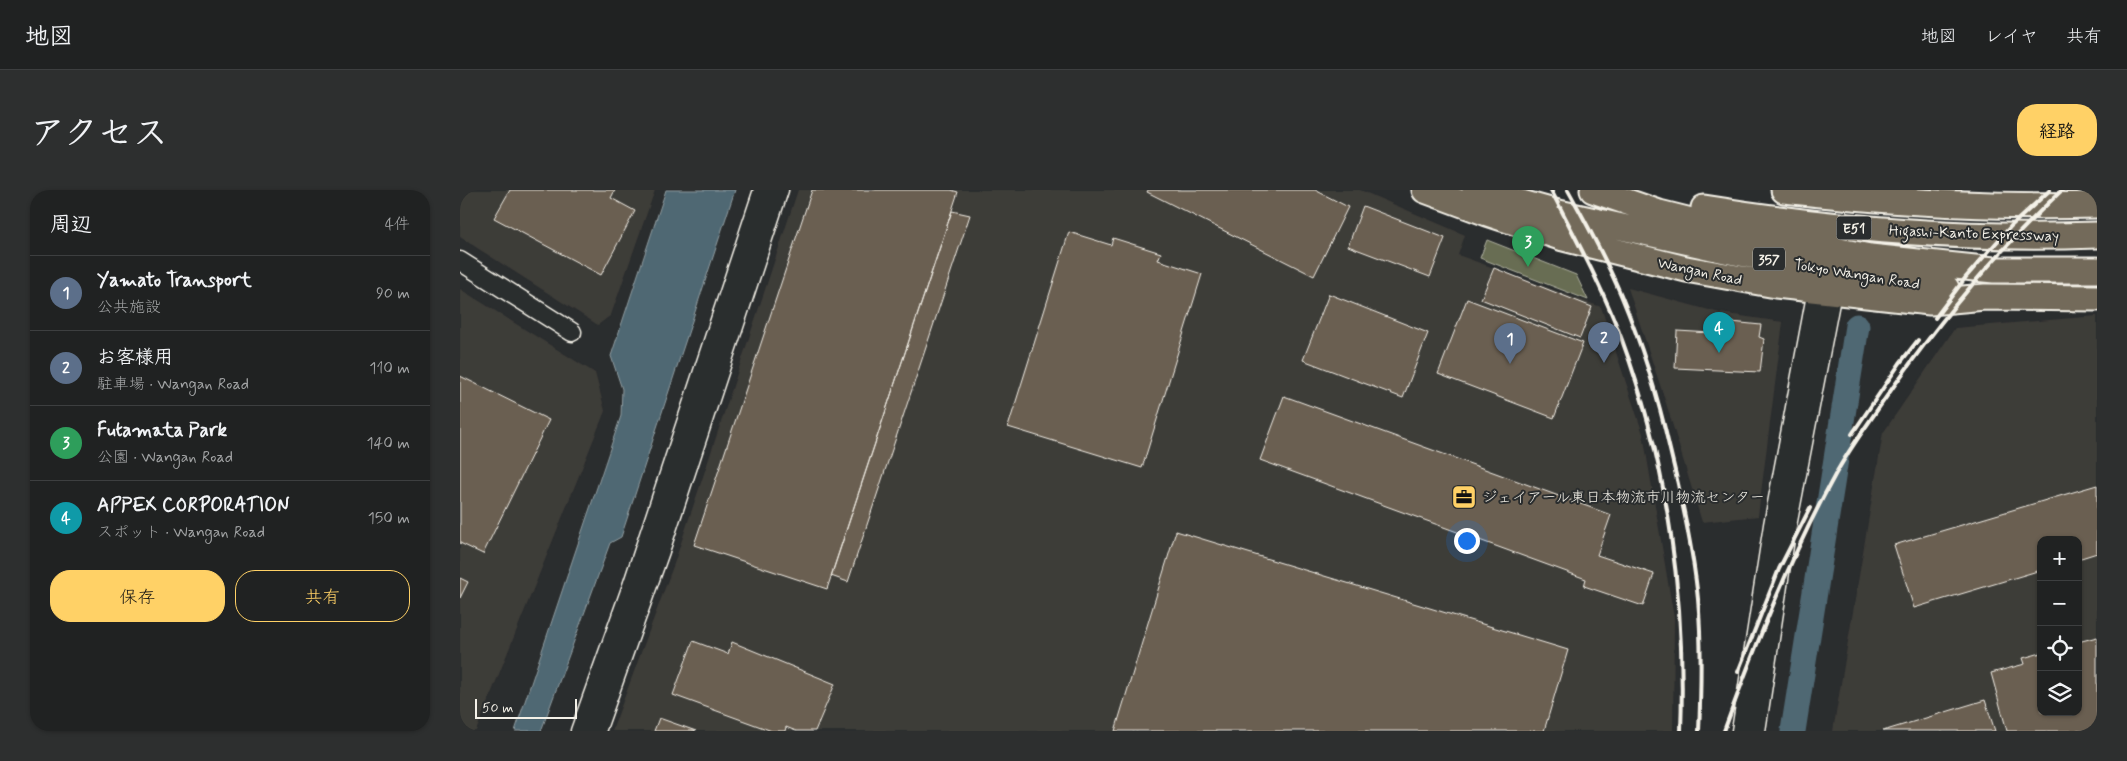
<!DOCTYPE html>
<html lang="ja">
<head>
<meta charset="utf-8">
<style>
  body { margin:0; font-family:Mynerve,"Klee One",sans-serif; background:#2d2f2f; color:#f1f3f6 }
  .controls { position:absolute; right:15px; bottom:15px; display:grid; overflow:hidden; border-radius:10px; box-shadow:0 1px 4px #0004 }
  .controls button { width:45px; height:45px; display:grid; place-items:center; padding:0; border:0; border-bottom:1px solid #3d3f40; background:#202222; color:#f1f3f6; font:25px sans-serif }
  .scale { position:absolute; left:15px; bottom:12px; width:102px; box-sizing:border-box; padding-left:5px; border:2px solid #f4f1e8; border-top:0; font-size:14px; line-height:18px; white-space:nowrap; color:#f4f1e8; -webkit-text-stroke:4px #2a2d2e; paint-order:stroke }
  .you { position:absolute; left:1006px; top:350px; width:18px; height:18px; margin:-12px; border:4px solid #fff; border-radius:50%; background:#1a73e8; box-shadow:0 0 0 8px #1a73e833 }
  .badge { display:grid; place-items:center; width:32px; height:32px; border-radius:50%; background:#ffd166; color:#fff; font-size:16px; font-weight:700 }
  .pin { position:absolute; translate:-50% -41px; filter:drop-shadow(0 1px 2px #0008) }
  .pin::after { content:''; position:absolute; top:26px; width:18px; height:15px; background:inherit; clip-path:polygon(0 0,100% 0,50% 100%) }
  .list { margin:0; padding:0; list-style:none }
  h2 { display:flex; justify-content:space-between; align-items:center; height:65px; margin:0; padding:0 20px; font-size:21px }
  h2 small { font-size:16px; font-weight:400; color:#a2a4a5 }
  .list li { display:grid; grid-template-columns:32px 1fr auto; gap:15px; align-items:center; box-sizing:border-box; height:75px; padding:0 20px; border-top:1px solid #3d3f40 }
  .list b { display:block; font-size:19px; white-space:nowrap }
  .list p { margin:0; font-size:16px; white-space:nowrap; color:#a2a4a5 }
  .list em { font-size:16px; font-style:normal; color:#a2a4a5 }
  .actions { display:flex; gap:10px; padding:15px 20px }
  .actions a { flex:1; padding:11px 0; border:1px solid #ffd166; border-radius:20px; text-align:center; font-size:18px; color:#ffd166 }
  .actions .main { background:#ffd166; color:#111 }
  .icon { flex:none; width:28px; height:28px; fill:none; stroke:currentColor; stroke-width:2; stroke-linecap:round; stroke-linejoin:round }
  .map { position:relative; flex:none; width:1637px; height:541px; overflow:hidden; border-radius:20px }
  header { display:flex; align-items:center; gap:30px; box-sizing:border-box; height:70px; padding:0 25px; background:#202222; border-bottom:1px solid #3d3f40 }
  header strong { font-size:24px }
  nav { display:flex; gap:28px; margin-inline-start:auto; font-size:18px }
  .intro { display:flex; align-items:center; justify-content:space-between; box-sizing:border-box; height:120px; padding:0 30px }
  h1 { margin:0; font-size:35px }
  .button { padding:12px 22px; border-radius:20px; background:#ffd166; color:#111; font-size:18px; font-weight:700 }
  main { display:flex; gap:30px; padding:0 30px }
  aside { flex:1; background:#202222; border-radius:20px; box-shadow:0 1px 4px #0004 }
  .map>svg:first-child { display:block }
  .built { fill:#3e3c38; fill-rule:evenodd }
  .green { fill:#676d53; stroke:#aeaf9e }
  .water { fill:#4f6773; stroke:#919ea2 }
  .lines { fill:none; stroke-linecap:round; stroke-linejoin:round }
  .river { stroke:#4f6773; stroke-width:25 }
  .building { fill:#6b5e51; stroke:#f4f1e8 }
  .minor-casing { stroke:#f4f1e8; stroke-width:21 }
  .highway-casing { stroke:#f4f1e8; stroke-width:29 }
  .minor { stroke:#2a2d2e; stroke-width:18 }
  .highway { stroke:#736b5a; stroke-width:25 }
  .rail { stroke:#f4f1e8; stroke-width:4 }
  .labels { text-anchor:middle; stroke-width:4; stroke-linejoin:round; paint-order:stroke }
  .shield { fill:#2a2d2e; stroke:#b7b6b0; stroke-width:1 }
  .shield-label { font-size:14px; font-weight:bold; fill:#f4f1e8 }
  .street-label { font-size:15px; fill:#f4f1e8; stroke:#2a2d2e }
  .poi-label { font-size:15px; fill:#f4f1e8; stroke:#2a2d2e; text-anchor:start }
</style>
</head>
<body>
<header>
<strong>地図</strong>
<nav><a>地図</a><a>レイヤ</a><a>共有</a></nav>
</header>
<div class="intro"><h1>アクセス</h1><a class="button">経路</a></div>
<main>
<aside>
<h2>周辺<small>4件</small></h2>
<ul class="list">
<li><span class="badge" style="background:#5c6f8a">1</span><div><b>Yamato Transport</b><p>公共施設</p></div><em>90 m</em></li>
<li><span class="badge" style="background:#5c6f8a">2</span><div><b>お客様用</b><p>駐車場 · Wangan Road</p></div><em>110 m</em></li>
<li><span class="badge" style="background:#2e9e5b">3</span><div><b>Futamata Park</b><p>公園 · Wangan Road</p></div><em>140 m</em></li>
<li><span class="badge" style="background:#0f9aa8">4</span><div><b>APPEX CORPORATION</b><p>スポット · Wangan Road</p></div><em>150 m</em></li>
</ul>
<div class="actions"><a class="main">保存</a><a>共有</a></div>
</aside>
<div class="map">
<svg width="1637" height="541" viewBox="0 0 1637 541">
  <rect width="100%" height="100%" fill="#2a2d2e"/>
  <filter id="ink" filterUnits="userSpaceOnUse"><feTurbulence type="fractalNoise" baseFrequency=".02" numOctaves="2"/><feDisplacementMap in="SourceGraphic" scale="10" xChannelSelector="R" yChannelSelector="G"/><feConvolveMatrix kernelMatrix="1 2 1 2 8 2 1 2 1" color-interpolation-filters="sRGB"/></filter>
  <g filter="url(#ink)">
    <!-- built -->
    <path class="built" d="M0,0H195L151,125L138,135L0,47Z
      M338,0H900L1005,45L998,65L1141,117L1183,244L1214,428L1213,541H152L215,371Z
      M1168,98L1260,123L1323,132L1298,326L1242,332L1206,213Z
      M0,99L135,183L145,221L16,541H0Z
      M1637,126V541H1373L1423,243L1495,138ZM1581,350H1618V522H1581Z"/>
    <!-- green -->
    <path class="green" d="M1027,50L1116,85L1128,110L1020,68Z"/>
    <!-- water -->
    <path class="water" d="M206,0H275L161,347L150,353L81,541H55L161,226L162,199L151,166Z"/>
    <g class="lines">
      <!-- river -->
      <path class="river" d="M1333,541L1397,136"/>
    </g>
    <!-- building -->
    <path class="building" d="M50,0H155L151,8L175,21L141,85L34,28Z
      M352,0H491L498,2L367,399L234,355Z
      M688,0H855L888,17L854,86L687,2Z
      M903,16L985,48L970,87L888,56Z
      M492,21L510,25L388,392L371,386Z
      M609,42L651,55L653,48L701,63L698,70L742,84L682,278L548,237Z
      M1034,78L1132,117L1120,148L1021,109Z
      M869,104L968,143L943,208L843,170Z
      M1007,109L1123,153L1094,228L978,184Z
      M1252,130L1301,135L1299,147L1304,149L1300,182L1215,178L1217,141L1252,143Z
      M0,186L89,230L23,364L0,353Z
      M824,206L1151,325L1137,365L1194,384L1183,416L1124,396L1126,389L800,270Z
      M1637,295V363L1618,369V350H1581V380L1454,418L1434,355Z
      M716,341L1108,460L1084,541H655Z
      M0,388L8,392L0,408Z
      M1637,447V541H1547L1531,483L1565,474L1563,468L1581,463V522H1618V452Z
      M233,451L268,464L272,452L375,494L355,541H336L326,537L325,541H312L213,505Z
      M1525,510L1535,541H1423Z
      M199,528L236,541H194Z"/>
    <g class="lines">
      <defs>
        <path id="minor" d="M0,71L112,142
          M120,541L173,393L303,0
          M136,541L200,361L319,0
          M1281,541L1313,335L1357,100
          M1296,541L1327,336L1372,102"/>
        <path id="highway" d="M965,0L1027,23L1103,48L1226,79L1316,95L1470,112L1525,107L1637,108
          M1015,0L1094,22L1270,61L1379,82L1486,98
          M1133,0L1199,23L1255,37L1410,67L1534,80H1637
          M1324,0C1428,12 1532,18 1637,15
          M1244,18C1374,39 1505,50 1637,45"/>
      </defs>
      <!-- minor casing -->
      <use href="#minor" class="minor-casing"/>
      <!-- highway casing -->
      <use href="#highway" class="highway-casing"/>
      <!-- minor -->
      <use href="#minor" class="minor"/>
      <!-- highway -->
      <use href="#highway" class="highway"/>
      <!-- rail -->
      <path class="rail" d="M1091,0C1116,49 1143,98 1162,150C1208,274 1226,410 1221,541
        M1108,0C1127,34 1146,69 1161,105C1182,155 1198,207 1210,260C1222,309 1233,358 1238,409C1242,452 1241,497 1239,541
        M1475,128L1506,87L1551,36L1590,0
        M1392,244L1440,173L1458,150
        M1278,482L1319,379L1350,318
        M1264,541C1296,454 1330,367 1375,285C1388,261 1405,238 1420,216C1474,137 1533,65 1602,0"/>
    </g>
  </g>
  <!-- icons -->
  <defs>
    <symbol id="office-square" viewBox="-11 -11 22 22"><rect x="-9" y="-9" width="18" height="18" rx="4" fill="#ffd166" stroke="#2a2d2e"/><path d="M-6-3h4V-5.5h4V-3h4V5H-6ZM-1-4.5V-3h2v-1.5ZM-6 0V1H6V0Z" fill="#111"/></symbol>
  </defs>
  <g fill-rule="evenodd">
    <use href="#office-square" x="990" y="293" width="28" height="28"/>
  </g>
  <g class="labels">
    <!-- shield labels -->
    <g class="shield">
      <rect x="1376.5" y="26.5" width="35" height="23" rx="4"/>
      <rect x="1293" y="57.5" width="32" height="23" rx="4"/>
    </g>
    <g class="shield-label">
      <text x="1394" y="43">E51</text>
      <text x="1309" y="74">357</text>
    </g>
    <!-- street labels -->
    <g class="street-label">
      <text transform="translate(1514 43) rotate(2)" y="5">Higashi-Kanto Expressway</text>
      <text transform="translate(1240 81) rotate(12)" y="5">Wangan Road</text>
      <text transform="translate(1397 84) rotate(9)" y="5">Tokyo Wangan Road</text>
    </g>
    <!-- poi labels -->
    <g class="poi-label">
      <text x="1022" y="312">ジェイアール東日本物流市川物流センター</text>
    </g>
  </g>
</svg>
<div class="controls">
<button>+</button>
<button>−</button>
<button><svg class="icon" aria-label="locate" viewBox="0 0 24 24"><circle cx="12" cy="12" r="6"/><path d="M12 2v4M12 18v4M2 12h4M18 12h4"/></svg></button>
<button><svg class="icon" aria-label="layers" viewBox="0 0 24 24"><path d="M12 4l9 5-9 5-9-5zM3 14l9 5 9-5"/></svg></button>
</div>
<div class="scale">50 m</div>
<div class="you"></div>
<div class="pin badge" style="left:1050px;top:174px;background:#5c6f8a">1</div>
<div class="pin badge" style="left:1144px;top:173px;background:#5c6f8a">2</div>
<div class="pin badge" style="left:1068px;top:77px;background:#2e9e5b">3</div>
<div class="pin badge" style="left:1259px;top:163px;background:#0f9aa8">4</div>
</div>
</main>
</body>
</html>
